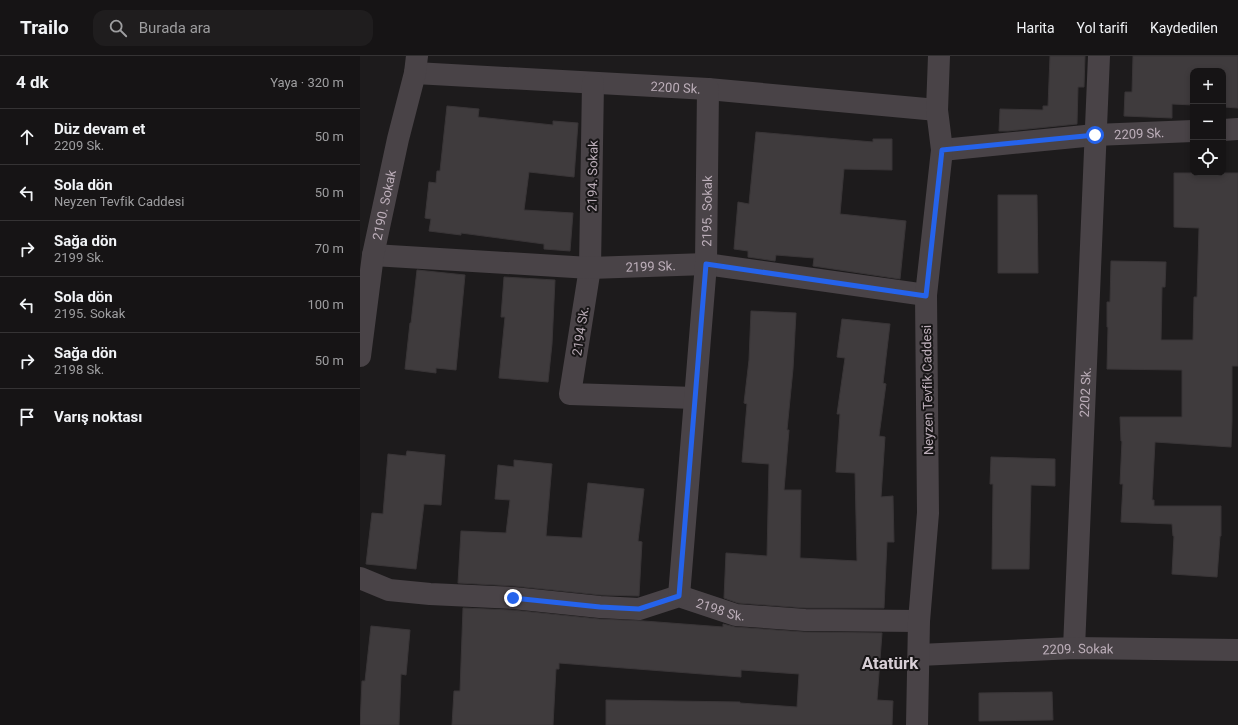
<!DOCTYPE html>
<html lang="tr">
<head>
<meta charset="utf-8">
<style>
  body { margin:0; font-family:Roboto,sans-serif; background:#1f1d1e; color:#f1f3f6 }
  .controls { position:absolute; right:12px; top:12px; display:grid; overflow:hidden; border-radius:8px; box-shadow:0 2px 6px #0003 }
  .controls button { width:36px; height:36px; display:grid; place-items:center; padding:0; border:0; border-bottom:1px solid #353334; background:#161415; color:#f1f3f6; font:20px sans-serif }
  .stop { position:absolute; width:12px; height:12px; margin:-9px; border:3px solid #2563eb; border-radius:50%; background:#fff }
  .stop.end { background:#2563eb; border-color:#fff; box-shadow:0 1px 4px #0008 }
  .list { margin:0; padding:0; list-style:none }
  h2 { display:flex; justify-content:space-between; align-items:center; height:52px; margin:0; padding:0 16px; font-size:17px }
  h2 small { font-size:13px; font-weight:400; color:#9e9ea0 }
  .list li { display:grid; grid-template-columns:26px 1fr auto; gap:12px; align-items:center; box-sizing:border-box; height:56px; padding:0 16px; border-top:1px solid #353334 }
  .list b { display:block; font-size:15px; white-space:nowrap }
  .list p { margin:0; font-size:13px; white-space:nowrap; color:#9e9ea0 }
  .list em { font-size:13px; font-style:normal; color:#9e9ea0 }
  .icon { flex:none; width:22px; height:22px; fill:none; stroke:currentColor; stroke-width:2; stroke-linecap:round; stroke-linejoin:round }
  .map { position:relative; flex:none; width:878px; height:669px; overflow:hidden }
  header { display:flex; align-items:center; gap:24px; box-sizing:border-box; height:56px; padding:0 20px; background:#161415; border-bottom:1px solid #353334 }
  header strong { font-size:19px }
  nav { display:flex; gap:22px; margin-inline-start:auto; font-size:14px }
  .search { width:280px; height:36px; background:#1f1d1e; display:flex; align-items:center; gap:10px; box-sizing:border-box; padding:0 14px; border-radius:12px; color:#9e9ea0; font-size:15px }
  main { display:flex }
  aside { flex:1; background:#161415 }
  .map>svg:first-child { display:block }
  .building { fill:#3f3b3d; stroke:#393537 }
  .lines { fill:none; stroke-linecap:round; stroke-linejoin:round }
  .minor { stroke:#494347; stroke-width:22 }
  .tertiary { stroke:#494347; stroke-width:22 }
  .route { stroke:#2563eb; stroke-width:5 }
  .labels { text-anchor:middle; stroke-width:4; stroke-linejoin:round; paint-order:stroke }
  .street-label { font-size:13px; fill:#bcaeb9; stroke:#181617 }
  .district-label { font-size:17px; font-weight:bold; fill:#d8cfd6; stroke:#181617 }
</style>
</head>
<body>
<header>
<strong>Trailo</strong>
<div class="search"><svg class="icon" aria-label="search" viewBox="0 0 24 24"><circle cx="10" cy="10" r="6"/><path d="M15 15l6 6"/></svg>Burada ara</div>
<nav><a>Harita</a><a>Yol tarifi</a><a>Kaydedilen</a></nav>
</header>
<main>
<aside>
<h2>4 dk<small>Yaya · 320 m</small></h2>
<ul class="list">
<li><svg class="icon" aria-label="ahead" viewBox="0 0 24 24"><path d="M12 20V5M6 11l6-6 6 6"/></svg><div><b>Düz devam et</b><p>2209 Sk.</p></div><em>50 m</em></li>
<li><svg class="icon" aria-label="left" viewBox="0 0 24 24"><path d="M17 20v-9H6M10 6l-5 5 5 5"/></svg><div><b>Sola dön</b><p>Neyzen Tevfik Caddesi</p></div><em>50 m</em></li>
<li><svg class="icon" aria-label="right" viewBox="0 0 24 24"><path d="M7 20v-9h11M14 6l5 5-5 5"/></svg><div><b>Sağa dön</b><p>2199 Sk.</p></div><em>70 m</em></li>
<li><svg class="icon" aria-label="left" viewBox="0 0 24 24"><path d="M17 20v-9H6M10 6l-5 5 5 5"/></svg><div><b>Sola dön</b><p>2195. Sokak</p></div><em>100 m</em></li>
<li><svg class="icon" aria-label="right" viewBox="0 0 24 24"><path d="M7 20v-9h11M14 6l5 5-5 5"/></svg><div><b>Sağa dön</b><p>2198 Sk.</p></div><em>50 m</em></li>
<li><svg class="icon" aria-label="arrive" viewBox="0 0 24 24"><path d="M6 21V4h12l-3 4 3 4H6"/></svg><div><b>Varış noktası</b></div></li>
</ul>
</aside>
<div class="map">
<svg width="878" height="669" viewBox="0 0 878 669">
  <rect width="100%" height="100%" fill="#1d1b1c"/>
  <!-- building -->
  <path class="building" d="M690,0H725L724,31H718L717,68L648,75H639L640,53L683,54V50H688Z
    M773,0H878V52L863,51V15H833V49L812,48V62L764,60L765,36H772Z
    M87,50L119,53L118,61L193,69V65L218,67L214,121L169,116L164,154L213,157L210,195L184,193V188L101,177V179L69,175L71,163L65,162L69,126L76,127L77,115H80Z
    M396,76L513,86V83H532V114L484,113L480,158L546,165L540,223L453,210L454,202L416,199L415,205L388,201V195L374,193L378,146L389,148Z
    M814,117H878V310H872V365L871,391L795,386L792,444H794V450H861V480H860L857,521L812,518L814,480H813L812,468L761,466L763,428H760L762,385H761L760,361H822V314L747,313L748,271H747V246H750L751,205L806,206L805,231H802L801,284H833L834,241H837L839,172L814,171Z
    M638,139H677L678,217H638Z
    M57,214L105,219L96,314L76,312V317L45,313L50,267H51Z
    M144,221L195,224L192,288L188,326L139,322L145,261H141Z
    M391,255L436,257L433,313L427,374H429L424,434H441L440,502L497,505L495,417L476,416L480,358H477L485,302L477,301L482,263L530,268L523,327L526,328L519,380L525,381L521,441L533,440L534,486H527L524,552H446L378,547L364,542L366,497L407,500L409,408L382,406L387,348L384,347L389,304Z
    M47,395L85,399L81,449L64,448L56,513L6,508L12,457L23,458L28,398L46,400Z
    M631,401L695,403V430L671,429L669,513H632L633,428H630Z
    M154,404L192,408L186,480L222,482L228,427L284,433L278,485L282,486L279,540L241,539L154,530L98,527L101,475L146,477L150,444L135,443L138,409L154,411Z
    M103,552L152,554L239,563L284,565L363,571V568L375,571L444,576L522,577L517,644L533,645L532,669H246V644L380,646V647L437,651L439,618L381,614V621L199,607V613H196L193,669H92L94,635H100Z
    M11,570L50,574L46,619L41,618L39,669H0L2,625H5Z
    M692,636L693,664L619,665V637Z"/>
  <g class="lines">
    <!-- minor -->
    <g class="minor">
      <path id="s1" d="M55,17L348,33L577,54"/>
      <path d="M233,27L230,212L210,338L335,342"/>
      <path d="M863,74L878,73"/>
      <path id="s2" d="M582,94L735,79L833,75"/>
      <path id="s3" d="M13,199L230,212L346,208L566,239"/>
      <path id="s4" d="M0,300L13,199L38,83L55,17L57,0"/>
      <path id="s5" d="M0,522L29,534L70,538L153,542L240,551L279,553L319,540L376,559L445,564L559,565"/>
      <path id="s6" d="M319,540L346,208L348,33"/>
      <path id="s7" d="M714,592L739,0"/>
    </g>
    <!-- tertiary -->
    <g class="tertiary">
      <path id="s8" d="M559,599L714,592L878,594"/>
      <path d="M557,669L559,565L568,457L566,239L582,94L577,54L579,0"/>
    </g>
  </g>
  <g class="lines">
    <!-- route -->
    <path class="route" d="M153,542L240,551L279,553L319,540L346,208L566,240L582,94L735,79"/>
  </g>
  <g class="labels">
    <!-- street labels -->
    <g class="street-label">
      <text dy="5" stroke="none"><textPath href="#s1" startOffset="261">2200 Sk.</textPath></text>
      <text dy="5" stroke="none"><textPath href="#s2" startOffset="198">2209 Sk.</textPath></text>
      <text transform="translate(232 120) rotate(-89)" y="5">2194. Sokak</text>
      <text dy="5" stroke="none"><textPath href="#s4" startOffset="153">2190. Sokak</textPath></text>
      <text dy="5" stroke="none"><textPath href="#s6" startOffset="386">2195. Sokak</textPath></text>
      <text dy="5" stroke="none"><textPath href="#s3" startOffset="278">2199 Sk.</textPath></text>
      <text transform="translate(220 275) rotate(-81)" y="5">2194 Sk.</text>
      <text transform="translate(567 334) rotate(-91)" y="5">Neyzen Tevfik Caddesi</text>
      <text dy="5" stroke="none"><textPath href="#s7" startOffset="256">2202 Sk.</textPath></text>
      <text dy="5" stroke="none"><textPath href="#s5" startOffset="368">2198 Sk.</textPath></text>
      <text dy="5" stroke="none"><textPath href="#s8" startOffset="159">2209. Sokak</textPath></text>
    </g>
    <!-- district labels -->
    <g class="district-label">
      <text x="530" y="613">Atatürk</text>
    </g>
  </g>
</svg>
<div class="controls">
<button>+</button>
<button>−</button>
<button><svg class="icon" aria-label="locate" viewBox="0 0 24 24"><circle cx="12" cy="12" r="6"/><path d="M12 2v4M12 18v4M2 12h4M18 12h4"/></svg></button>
</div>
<div class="stop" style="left:735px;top:79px"></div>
<div class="stop end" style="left:153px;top:542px"></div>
</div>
</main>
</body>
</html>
